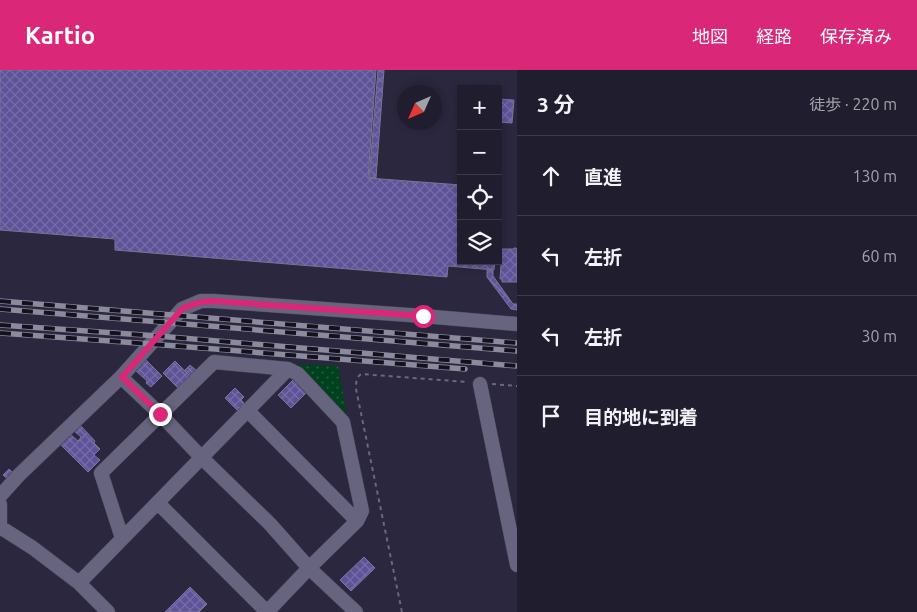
<!DOCTYPE html>
<html lang="ja">
<head>
<meta charset="utf-8">
<style>
  body { margin:0; font-family:Ubuntu,"Noto Sans JP",sans-serif; background:#2d2a3a; color:#f1f3f6 }
  .controls { position:absolute; right:15px; top:15px; display:grid; overflow:hidden; border-radius:0px; box-shadow:0 2px 8px #0003 }
  .controls button { width:45px; height:45px; display:grid; place-items:center; padding:0; border:0; border-bottom:1px solid #3d3b4a; background:#201d2e; color:#f1f3f6; font:25px sans-serif }
  .compass { position:absolute; left:397px; top:15px; width:45px; height:45px; border-radius:50%; background:#201d2e; box-shadow:0 2px 8px #0003; rotate:225deg }
  .stop { position:absolute; width:15px; height:15px; margin:-11px; border:4px solid #db2777; border-radius:50%; background:#fff }
  .stop.end { background:#db2777; border-color:#fff; box-shadow:0 1px 5px #0008 }
  .list { margin:0; padding:0; list-style:none }
  h2 { display:flex; justify-content:space-between; align-items:center; height:65px; margin:0; padding:0 20px; font-size:21px }
  h2 small { font-size:16px; font-weight:400; color:#a2a2aa }
  .list li { display:grid; grid-template-columns:32px 1fr auto; gap:15px; align-items:center; box-sizing:border-box; height:80px; padding:0 20px; border-top:1px solid #3d3b4a }
  .list b { display:block; font-size:19px; white-space:nowrap }
  .list em { font-size:16px; font-style:normal; color:#a2a2aa }
  .icon { flex:none; width:28px; height:28px; fill:none; stroke:currentColor; stroke-width:2; stroke-linecap:round; stroke-linejoin:round }
  .map { position:relative; flex:none; width:517px; height:542px; overflow:hidden }
  header { display:flex; align-items:center; gap:30px; box-sizing:border-box; height:70px; padding:0 25px; background:#db2777; color:#fff }
  header strong { font-size:24px }
  nav { display:flex; gap:28px; margin-inline-start:auto; font-size:18px }
  main { display:flex }
  aside { flex:1; background:#201d2e }
  .map>svg:first-child { display:block }
  .park { fill:url(#park-dots) }
  .building { fill:url(#building-cross-hatch); stroke:#797691 }
  .lines { fill:none; stroke-linecap:round; stroke-linejoin:round }
  .minor-casing { stroke:#474558; stroke-width:15 }
  .path { stroke:#6b697e; stroke-width:2; stroke-dasharray:4 4; stroke-linecap:butt }
  .minor { stroke:#66647e; stroke-width:14 }
  .rail-casing { stroke:#8c8a9d; stroke-width:5.5 }
  .rail { stroke:#13121c; stroke-width:4; stroke-dasharray:11; stroke-linecap:butt }
  .route { stroke:#db2777; stroke-width:6 }
</style>
</head>
<body>
<header>
<strong>Kartio</strong>
<nav><a>地図</a><a>経路</a><a>保存済み</a></nav>
</header>
<main>
<div class="map">
<svg width="517" height="542" viewBox="0 0 517 542">
  <defs>
    <pattern id="park-dots" width="8" height="8" patternUnits="userSpaceOnUse" patternTransform="scale(1.25)"><rect width="8" height="8" fill="#00411e"/><path d="M2 2h.1M6 6h.1" fill="none" stroke="#255d40" stroke-width="1.8" stroke-linecap="round"/></pattern>
    <pattern id="building-cross-hatch" width="8" height="8" patternUnits="userSpaceOnUse" patternTransform="scale(1.25)"><rect width="8" height="8" fill="#5e5399"/><path d="M0 0l8 8M0 8l8-8" fill="none" stroke="#756ca8"/></pattern>
  </defs>
  <rect width="100%" height="100%" fill="#2a273e"/>
  <!-- park -->
  <path class="park" d="M295,294L338,296L347,347Z"/>
  <!-- building -->
  <path class="building" d="M0,0H376L368,108L461,115V191H495L494,200L448,196L447,207L115,180V169L0,160Z
    M378,0H384L376,108H369Z
    M498,29L514,30L512,53L498,52Z
    M498,119H500L498,146Z
    M514,178H516L517,180V212H502V209H500L502,179H514Z
    M487,199L493,200V206L513,234H517V240L511,239L487,207Z
    M145,289L162,306L151,317L146,313L147,311L135,300Z
    M175,291L190,306L178,318L163,303Z
    M190,295L197,301L192,306L185,300Z
    M295,308L308,321L291,338L278,325Z
    M235,318L244,327L241,330L244,333L237,340L225,328Z
    M79,354L95,371L94,373L100,379L94,385L100,390L88,402L60,374L70,364L78,371L81,367L73,360Z
    M9,399L14,404L9,410L3,405Z
    M364,487L375,498L351,521L340,510Z
    M190,517L207,534L199,542H165Z"/>
  <g class="lines">
    <defs>
      <path id="minor" d="M121,307L161,345L201,387L270,454L309,498L356,542
        M480,314L517,495
        M247,340L357,451
        M0,426L19,405L121,307L182,239L201,231H213L423,246L517,254
        M158,433L267,542
        M0,434V459
        M0,457L33,478L79,513L108,542
        M122,468L101,403L214,292L288,299L298,304L343,352L362,441L357,451L309,498L267,542
        M79,513L288,299"/>
    </defs>
    <!-- minor casing -->
    <use href="#minor" class="minor-casing"/>
    <!-- path -->
    <path class="path" d="M492,314L517,316
      M402,542L356,319C356,312 356,308 361,304L467,312"/>
    <!-- minor -->
    <use href="#minor" class="minor"/>
    <defs>
      <path id="rail" d="M0,231L517,273
        M0,239L517,281
        M0,255L158,266L517,296
        M0,263L151,274L465,299"/>
    </defs>
    <!-- rail casing -->
    <use href="#rail" class="rail-casing"/>
    <!-- rail -->
    <use href="#rail" class="rail"/>
  </g>
  <g class="lines">
    <!-- route -->
    <path class="route" d="M160,344L122,307L182,239C193,234 201,231 213,231L423,246"/>
  </g>
</svg>
<div class="controls">
<button>+</button>
<button>−</button>
<button><svg class="icon" aria-label="locate" viewBox="0 0 24 24"><circle cx="12" cy="12" r="6"/><path d="M12 2v4M12 18v4M2 12h4M18 12h4"/></svg></button>
<button><svg class="icon" aria-label="layers" viewBox="0 0 24 24"><path d="M12 4l9 5-9 5-9-5zM3 14l9 5 9-5"/></svg></button>
</div>
<svg class="compass" viewBox="-18 -18 36 36"><path d="M0-13l5 13h-10z" fill="#e53935"/><path d="M0 13l5-13h-10z" fill="#a2a2aa"/></svg>
<div class="stop" style="left:423px;top:246px"></div>
<div class="stop end" style="left:160px;top:344px"></div>
</div>
<aside>
<h2>3 分<small>徒歩 · 220 m</small></h2>
<ul class="list">
<li><svg class="icon" aria-label="ahead" viewBox="0 0 24 24"><path d="M12 20V5M6 11l6-6 6 6"/></svg><div><b>直進</b></div><em>130 m</em></li>
<li><svg class="icon" aria-label="left" viewBox="0 0 24 24"><path d="M17 20v-9H6M10 6l-5 5 5 5"/></svg><div><b>左折</b></div><em>60 m</em></li>
<li><svg class="icon" aria-label="left" viewBox="0 0 24 24"><path d="M17 20v-9H6M10 6l-5 5 5 5"/></svg><div><b>左折</b></div><em>30 m</em></li>
<li><svg class="icon" aria-label="arrive" viewBox="0 0 24 24"><path d="M6 21V4h12l-3 4 3 4H6"/></svg><div><b>目的地に到着</b></div></li>
</ul>
</aside>
</main>
</body>
</html>
